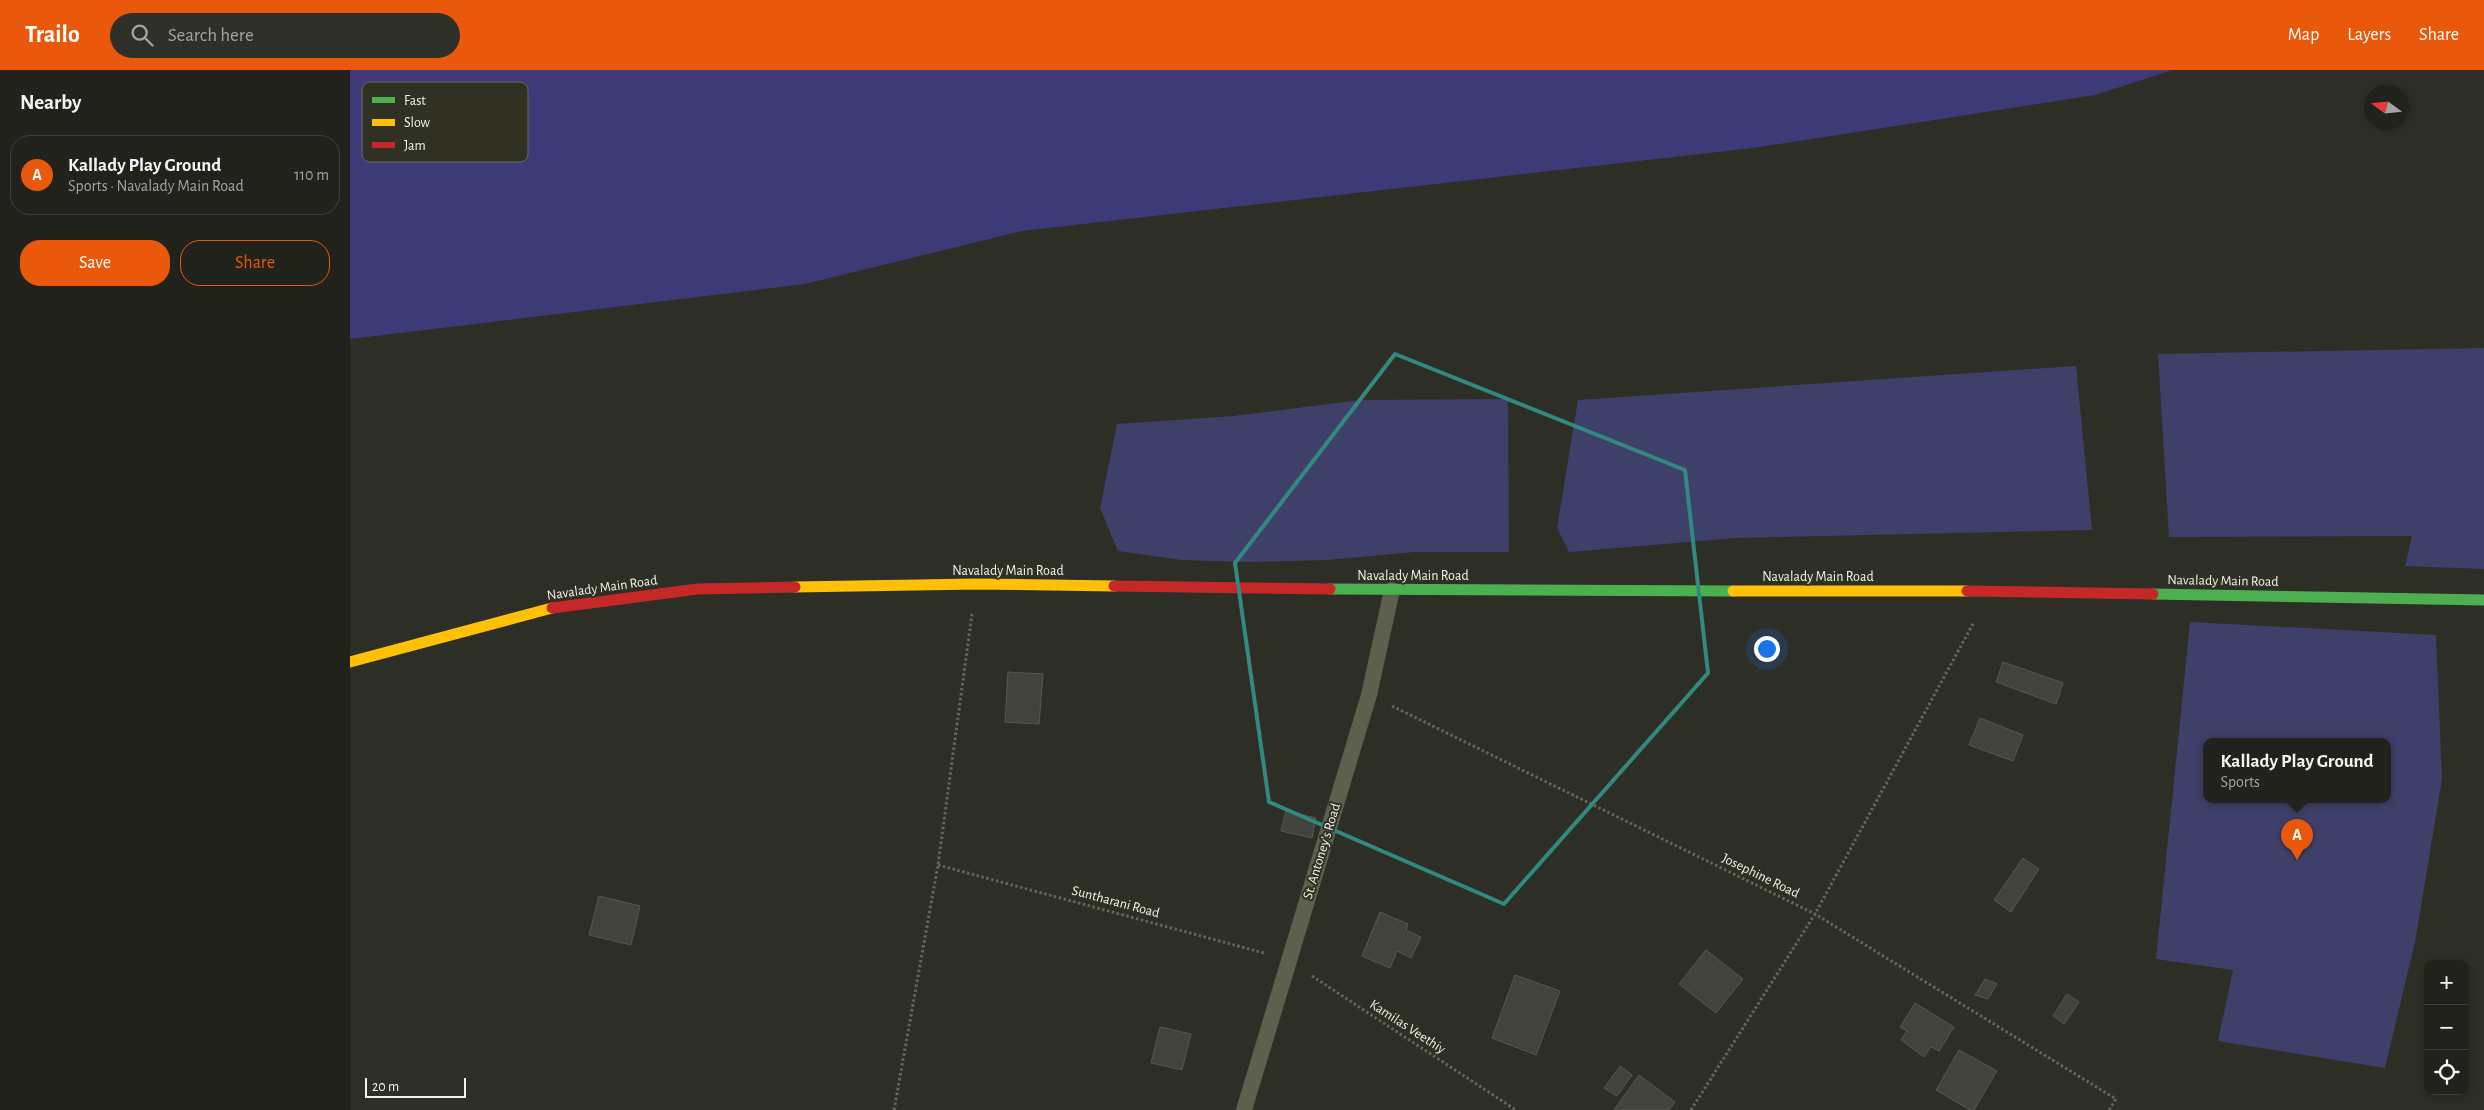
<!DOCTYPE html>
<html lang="en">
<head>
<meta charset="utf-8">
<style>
  body { margin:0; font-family:"Alegreya Sans",sans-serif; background:#2e2f29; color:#f1f3f6 }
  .controls { position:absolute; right:15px; bottom:15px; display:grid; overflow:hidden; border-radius:10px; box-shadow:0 2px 8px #0003 }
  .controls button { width:45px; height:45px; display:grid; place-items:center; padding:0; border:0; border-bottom:1px solid #3f3f3b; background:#22221c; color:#f1f3f6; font:25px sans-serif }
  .compass { position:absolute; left:2014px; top:15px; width:45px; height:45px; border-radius:50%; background:#22221c; box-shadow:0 2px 8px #0003; rotate:285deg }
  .scale { position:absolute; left:15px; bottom:12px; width:101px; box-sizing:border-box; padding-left:5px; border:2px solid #f0f2e9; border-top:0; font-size:14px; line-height:18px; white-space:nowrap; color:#f0f2e9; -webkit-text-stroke:4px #303123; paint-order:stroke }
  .you { position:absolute; left:1416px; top:578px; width:18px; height:18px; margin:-12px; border:4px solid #fff; border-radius:50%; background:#1a73e8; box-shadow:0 0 0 8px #1a73e833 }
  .badge { display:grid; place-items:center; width:32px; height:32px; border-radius:50%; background:#ea580c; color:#fff; font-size:16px; font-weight:700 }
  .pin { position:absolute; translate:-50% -41px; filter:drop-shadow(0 1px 2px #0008) }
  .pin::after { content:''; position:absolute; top:26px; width:18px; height:15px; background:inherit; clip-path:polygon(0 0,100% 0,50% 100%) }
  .popup { position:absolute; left:1853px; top:668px; width:188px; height:65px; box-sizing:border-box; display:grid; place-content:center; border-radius:10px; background:#22221c; filter:drop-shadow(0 1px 4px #0005); font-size:16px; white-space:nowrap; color:#a2a4a3 }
  .popup b { font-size:19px; color:#f1f3f6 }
  .popup::after { content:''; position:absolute; left:50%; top:100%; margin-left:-10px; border:10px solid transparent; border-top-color:#22221c }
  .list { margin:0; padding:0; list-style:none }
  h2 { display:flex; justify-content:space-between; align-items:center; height:65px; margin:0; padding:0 20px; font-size:21px }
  h2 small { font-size:16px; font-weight:400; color:#a2a4a3 }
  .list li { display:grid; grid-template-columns:32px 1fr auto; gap:15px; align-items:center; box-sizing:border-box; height:80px; margin:0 10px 10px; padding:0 10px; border:1px solid #3f3f3b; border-radius:20px }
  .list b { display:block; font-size:19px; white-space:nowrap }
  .list p { margin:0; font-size:16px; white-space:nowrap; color:#a2a4a3 }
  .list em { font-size:16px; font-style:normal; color:#a2a4a3 }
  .actions { display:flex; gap:10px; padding:15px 20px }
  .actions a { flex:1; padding:11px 0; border:1px solid #ea580c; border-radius:20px; text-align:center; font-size:18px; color:#ea580c }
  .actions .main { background:#ea580c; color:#fff }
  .icon { flex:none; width:28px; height:28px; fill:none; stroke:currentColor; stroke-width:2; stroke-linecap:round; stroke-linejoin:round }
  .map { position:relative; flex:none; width:2134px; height:1040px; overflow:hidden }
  header { display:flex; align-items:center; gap:30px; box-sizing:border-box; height:70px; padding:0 25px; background:#ea580c; color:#fff }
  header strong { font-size:24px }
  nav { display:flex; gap:28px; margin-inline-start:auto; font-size:18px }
  .search { width:350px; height:45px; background:#2e2f29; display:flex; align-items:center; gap:12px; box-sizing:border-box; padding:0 18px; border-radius:28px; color:#a2a4a3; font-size:19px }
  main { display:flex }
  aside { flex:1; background:#22221c }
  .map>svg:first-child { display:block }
  .green { fill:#3f4069; fill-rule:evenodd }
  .water { fill:#3c3a77 }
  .building { fill:#42433c; stroke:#575851 }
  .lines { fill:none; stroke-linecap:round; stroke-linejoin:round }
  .path { stroke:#65665a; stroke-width:3; stroke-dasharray:2.5 2.5; stroke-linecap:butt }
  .lane { stroke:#5e5f4f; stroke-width:16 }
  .fast { stroke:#4caf50; stroke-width:11 }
  .slow { stroke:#ffc107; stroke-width:11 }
  .jam { stroke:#c62828; stroke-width:11 }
  .marked { fill:none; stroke:#318980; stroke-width:4; stroke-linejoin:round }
  .labels { text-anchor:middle; stroke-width:4; stroke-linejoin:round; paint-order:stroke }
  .street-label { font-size:14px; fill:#f0f2e9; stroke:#303123 }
  .key { fill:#303123; stroke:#6a6b5e; stroke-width:1 }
  .key-label { font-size:14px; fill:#f0f2e9 }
</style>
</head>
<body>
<header>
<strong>Trailo</strong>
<div class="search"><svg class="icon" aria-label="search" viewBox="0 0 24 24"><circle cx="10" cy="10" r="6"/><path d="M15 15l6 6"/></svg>Search here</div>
<nav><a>Map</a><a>Layers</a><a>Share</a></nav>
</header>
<main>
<aside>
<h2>Nearby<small></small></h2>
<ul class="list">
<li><span class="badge">A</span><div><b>Kallady Play Ground</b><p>Sports · Navalady Main Road</p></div><em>110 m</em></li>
</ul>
<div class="actions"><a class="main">Save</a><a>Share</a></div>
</aside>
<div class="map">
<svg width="2134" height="1040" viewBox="0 0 2134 1040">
  <rect width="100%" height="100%" fill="#2d2e26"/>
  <!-- green -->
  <path class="green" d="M2134,278V499L2055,496L2062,466L1819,467L1808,284Z
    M1726,296L1742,460L1386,468L1219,482L1207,458L1228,330Z
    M1158,329L1159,482H1064L977,490L898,492L831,490L768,481L750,438L767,354L884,346L1010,330Z
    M1840,552L2086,565L2092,709L2065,872L2035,998L1868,971L1883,900L1806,889ZM2037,671V729H1857V671Z"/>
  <!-- water -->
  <path class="water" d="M0,0H1823L1745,25L1403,78L672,161L455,214L0,269Z"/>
  <!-- building -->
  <path class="building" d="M1653,592L1713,613L1706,634L1646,612Z
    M658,602L693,604L689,654L655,652Z
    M1630,648L1673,665L1663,691L1619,675Z
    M936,741L966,748L962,768L931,761Z
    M1673,788L1689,799L1661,842L1644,830Z
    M249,826L290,836L281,875L239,865Z
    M1030,842L1058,854L1056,860L1071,867L1061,888L1047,881L1040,898L1012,886Z
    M1356,880L1393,909L1366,943L1329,914Z
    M1165,905L1210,921L1186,985L1142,968Z
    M1635,909L1647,914L1638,929L1625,925Z
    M1717,924L1729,932L1714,954L1703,946Z
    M1565,933L1604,957L1589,981L1581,977L1574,987L1551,970L1557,961L1550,957Z
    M810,957L841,964L832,1000L801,993Z
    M1609,980L1647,1001L1624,1040H1620L1586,1020Z
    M1270,996L1282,1005L1267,1026L1254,1018Z
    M1289,1005L1325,1032L1319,1040H1264Z"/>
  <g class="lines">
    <!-- path -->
    <path class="path" d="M1042,636L1465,844L1766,1029L1759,1040
      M588,795L914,883
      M962,906L1166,1040
      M544,1040L588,795L622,544
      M1341,1040L1465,844L1624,552"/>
    <!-- lane -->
    <path class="lane" d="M894,1040L1019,625L1042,520"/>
    <!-- fast -->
    <path class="fast" d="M980,519L1383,521
      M1803,524L2134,530"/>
    <!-- slow -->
    <path class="slow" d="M445,517L626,514L764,516
      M1383,521H1617
      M0,592L202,538"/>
    <!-- jam -->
    <path class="jam" d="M764,516L980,519
      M1617,521L1803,524
      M202,538L348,519L445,517"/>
  </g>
  <!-- marked area -->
  <path class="marked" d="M1045,284L1335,400L1358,603L1154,834L919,732L885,493Z"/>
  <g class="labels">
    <!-- street labels -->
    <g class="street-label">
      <text x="658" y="505">Navalady Main Road</text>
      <text x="1063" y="510">Navalady Main Road</text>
      <text x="1468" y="511">Navalady Main Road</text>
      <text transform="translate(1873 510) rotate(1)" y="5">Navalady Main Road</text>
      <text transform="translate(252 517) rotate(-8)" y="5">Navalady Main Road</text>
      <text transform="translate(971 781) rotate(-73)" y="5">St. Antoney's Road</text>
      <text transform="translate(1411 805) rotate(26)" y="5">Josephine Road</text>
      <text transform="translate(766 831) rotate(15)" y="5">Suntharani Road</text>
      <text transform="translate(1058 956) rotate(33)" y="5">Kamilas Veethiy</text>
    </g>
  </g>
  <!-- legend -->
  <rect x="12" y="12" width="166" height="80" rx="8" class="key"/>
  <rect x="22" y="27" width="23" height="6" fill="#4caf50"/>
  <rect x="22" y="49" width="23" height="7" fill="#ffc107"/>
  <rect x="22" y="72" width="23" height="6" fill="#c62828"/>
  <g class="key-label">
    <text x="54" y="35">Fast</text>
    <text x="54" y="57">Slow</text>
    <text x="54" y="80">Jam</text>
  </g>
</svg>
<div class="controls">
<button>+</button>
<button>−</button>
<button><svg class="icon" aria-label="locate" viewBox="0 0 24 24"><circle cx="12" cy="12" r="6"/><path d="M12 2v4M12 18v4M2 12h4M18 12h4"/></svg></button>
</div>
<svg class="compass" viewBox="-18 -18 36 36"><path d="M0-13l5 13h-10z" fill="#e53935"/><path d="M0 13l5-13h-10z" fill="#a2a4a3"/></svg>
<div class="scale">20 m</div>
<div class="you"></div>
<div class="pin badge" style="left:1947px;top:790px">A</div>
<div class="popup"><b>Kallady Play Ground</b>Sports</div>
</div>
</main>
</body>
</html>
